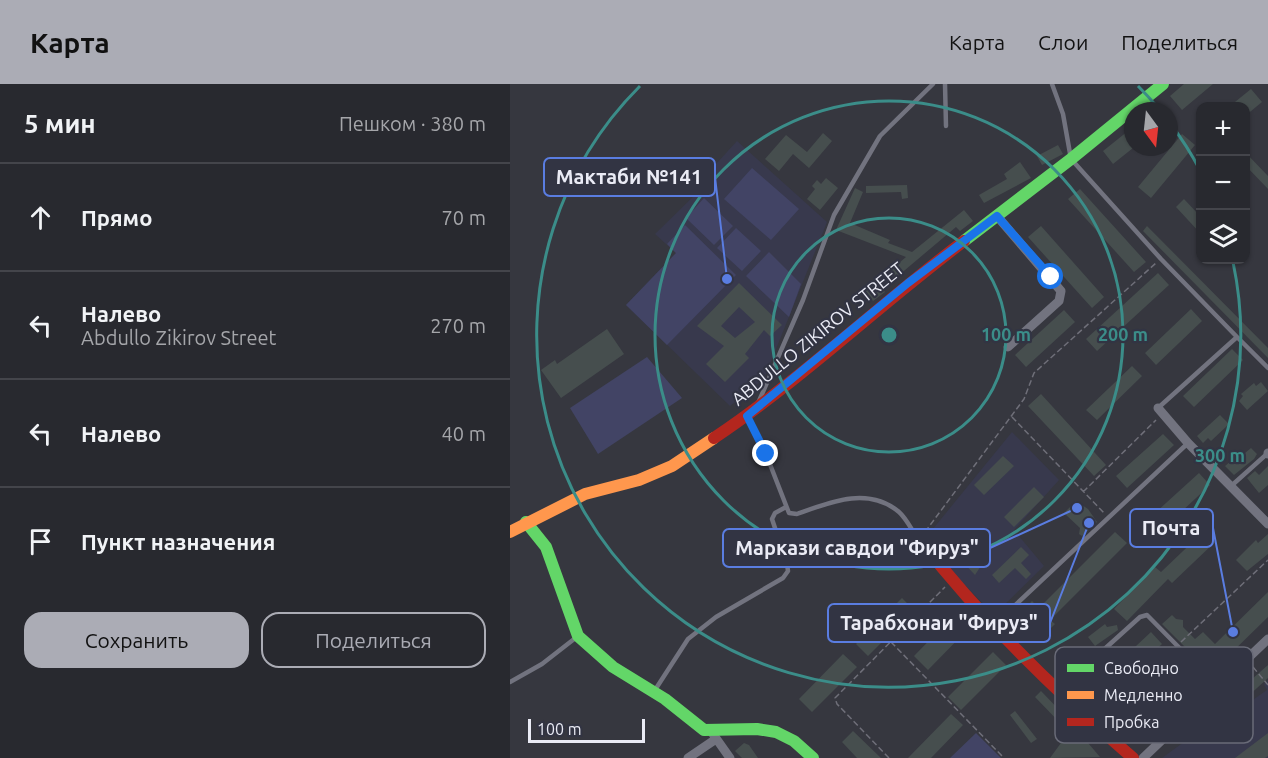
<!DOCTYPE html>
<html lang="ru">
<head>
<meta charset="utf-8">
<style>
  body { margin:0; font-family:Ubuntu,sans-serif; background:#303137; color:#f1f3f6 }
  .controls { position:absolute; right:18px; top:18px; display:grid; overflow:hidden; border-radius:12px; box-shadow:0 2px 4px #0004 }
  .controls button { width:54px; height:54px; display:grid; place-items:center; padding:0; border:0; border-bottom:2px solid #44454b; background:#28292f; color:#f1f3f6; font:30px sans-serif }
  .compass { position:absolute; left:614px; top:18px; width:54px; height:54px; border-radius:50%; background:#28292f; box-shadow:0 2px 4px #0004; rotate:165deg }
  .scale { position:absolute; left:18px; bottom:15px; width:117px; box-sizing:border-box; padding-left:6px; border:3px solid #eaebf5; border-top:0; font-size:16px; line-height:21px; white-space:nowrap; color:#eaebf5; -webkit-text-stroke:4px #323443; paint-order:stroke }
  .stop { position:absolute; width:18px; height:18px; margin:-14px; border:4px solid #1a73e8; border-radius:50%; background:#fff }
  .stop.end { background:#1a73e8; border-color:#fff; box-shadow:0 2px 6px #0008 }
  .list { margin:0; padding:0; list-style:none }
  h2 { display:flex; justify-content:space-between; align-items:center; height:78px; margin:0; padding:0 24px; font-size:26px }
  h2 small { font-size:20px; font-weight:400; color:#a5a6aa }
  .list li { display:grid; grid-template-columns:39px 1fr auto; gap:18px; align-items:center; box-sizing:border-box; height:108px; padding:0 24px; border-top:2px solid #44454b }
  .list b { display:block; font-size:22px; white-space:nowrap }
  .list p { margin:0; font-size:20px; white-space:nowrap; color:#a5a6aa }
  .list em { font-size:20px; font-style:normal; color:#a5a6aa }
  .actions { display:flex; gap:12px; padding:18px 24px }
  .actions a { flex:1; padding:14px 0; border:2px solid #abacb5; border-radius:18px; text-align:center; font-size:21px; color:#abacb5 }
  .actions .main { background:#abacb5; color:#111 }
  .icon { flex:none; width:33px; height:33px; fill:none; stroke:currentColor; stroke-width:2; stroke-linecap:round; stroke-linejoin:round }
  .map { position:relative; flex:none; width:758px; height:674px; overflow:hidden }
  header { display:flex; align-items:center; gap:36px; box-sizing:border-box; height:84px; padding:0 30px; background:#abacb5; color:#111 }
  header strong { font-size:28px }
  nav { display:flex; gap:33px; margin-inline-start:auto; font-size:21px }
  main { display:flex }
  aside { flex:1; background:#28292f }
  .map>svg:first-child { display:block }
  .built { fill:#38394d }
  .green { fill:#424465 }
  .building { fill:#464e4e; fill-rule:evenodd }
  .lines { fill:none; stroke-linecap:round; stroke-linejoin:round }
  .path { stroke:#6f6f79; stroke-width:1.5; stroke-dasharray:6 3; stroke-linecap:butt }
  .lane { stroke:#72737f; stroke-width:4.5 }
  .street { stroke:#72737f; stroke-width:9 }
  .fast { stroke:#63d668; stroke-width:12 }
  .slow { stroke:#ff974d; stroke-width:12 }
  .jam { stroke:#b3261e; stroke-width:12 }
  .route { stroke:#1a73e8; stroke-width:8 }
  .ring { fill:none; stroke:#3b8d89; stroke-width:3 }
  .labels { text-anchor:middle; stroke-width:4.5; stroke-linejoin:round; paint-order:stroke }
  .street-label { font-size:18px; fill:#eaebf5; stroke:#323443 }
  .key { fill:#323443; stroke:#696b78; stroke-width:1.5 }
  .key-label { font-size:16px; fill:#eaebf5 }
  .centre { fill:#3b8d89; stroke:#323443; stroke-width:3 }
  .ring-label { font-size:18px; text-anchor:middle; font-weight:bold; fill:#3b8d89; stroke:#323443; stroke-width:4.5; stroke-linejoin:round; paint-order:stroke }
  .leader { fill:none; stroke:#5a7de1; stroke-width:2 }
  .callout-dot { fill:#5a7de1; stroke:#323443; stroke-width:2 }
  .callout { fill:#323443; stroke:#5a7de1; stroke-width:2 }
  .callout-label { font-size:20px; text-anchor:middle; font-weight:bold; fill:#eaebf5 }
</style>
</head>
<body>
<header>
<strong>Карта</strong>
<nav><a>Карта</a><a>Слои</a><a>Поделиться</a></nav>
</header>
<main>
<aside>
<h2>5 мин<small>Пешком · 380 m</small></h2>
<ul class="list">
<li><svg class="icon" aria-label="ahead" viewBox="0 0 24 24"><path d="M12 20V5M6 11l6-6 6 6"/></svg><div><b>Прямо</b></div><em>70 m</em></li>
<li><svg class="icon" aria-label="left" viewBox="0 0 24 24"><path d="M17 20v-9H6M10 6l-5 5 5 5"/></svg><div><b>Налево</b><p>Abdullo Zikirov Street</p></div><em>270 m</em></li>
<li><svg class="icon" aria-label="left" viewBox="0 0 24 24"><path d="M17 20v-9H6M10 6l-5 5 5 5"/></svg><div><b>Налево</b></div><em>40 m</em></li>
<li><svg class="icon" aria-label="arrive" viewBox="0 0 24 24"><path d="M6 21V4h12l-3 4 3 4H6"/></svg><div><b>Пункт назначения</b></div></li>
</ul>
<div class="actions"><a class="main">Сохранить</a><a>Поделиться</a></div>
</aside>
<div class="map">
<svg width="758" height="674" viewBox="0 0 758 674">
  <rect width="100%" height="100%" fill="#36373f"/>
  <!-- built -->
  <path class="built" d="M227,57L317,138L254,295L220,322L116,221L166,169L145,150L190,106L186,102Z
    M502,348L549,396L504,446L534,482L484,531L417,462L418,451Z
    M758,597V674H652L700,639L704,643L757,606L754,600Z"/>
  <!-- green -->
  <path class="green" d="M242,84L289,125L261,156L214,115Z
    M194,114L223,142L204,161L176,134Z
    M175,141L226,191L157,261L116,221L166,169L157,160Z
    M226,144L251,167L232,187L207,164Z
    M259,168L291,200L279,233L236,192Z
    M137,273L172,314L88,370L60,324Z
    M466,649L491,674H440Z"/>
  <!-- building -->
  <path class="building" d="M674,0H703L672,26L660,12Z
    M741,5L752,18L735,32V22H720Z
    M623,43V64L603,80L593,67Z
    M313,49L322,57L299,84L283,70L269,87L255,75L276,51L297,68Z
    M672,50L685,61L641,114L628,103Z
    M548,61L553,70L532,81L527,72Z
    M735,68L758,92V105L735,81Z
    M510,78L521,94L474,119L469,111L497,95L494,90Z
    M316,94L328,104L310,126L297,115L305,105L302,102L307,96L311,100Z
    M397,101L398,114L392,115L391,108L356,109V102Z
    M345,104L353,108L340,139L380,156L378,159L402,168L454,126L463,137L450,147L446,143L382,197L376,190L396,173L326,146Z
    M570,105L636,178L624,188L558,115Z
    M674,115L690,132V149L666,123Z
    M531,142L594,213L582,224L518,153Z
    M637,142L758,264V274L633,147Z
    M648,189L659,201L587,267L576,255Z
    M364,195L375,208L363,217L353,205Z
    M229,199L272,241L260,252L254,246L235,270L239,274L215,298L196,280L214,262L187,242ZM229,223L245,238L225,254L211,242Z
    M681,225L692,237L646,281L635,269Z
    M554,226L565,238L516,283L505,271Z
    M97,245L114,270L51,314L31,286L45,276L47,280Z
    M722,265L733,276L684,323L673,312Z
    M622,282L632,292L587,336L576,326Z
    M751,298L758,307L737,326L729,317L733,312L731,310L744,299L746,302Z
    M531,310L596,381L584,392L518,322Z
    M710,331L719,340L701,357L698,354L693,359L687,352Z
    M653,350L664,361L617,404L606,392Z
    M741,364L747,370L744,375L724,391L715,382L727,372L729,374Z
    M493,372L504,382L474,411L464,401Z
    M758,382V401L749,409L737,394L745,387L749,391Z
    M689,389L700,401L656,442L645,429Z
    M524,403L534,413L504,443L494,433Z
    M566,417L578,425L587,438L572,452L569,450L570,444L554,429Z
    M694,447L705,458L662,499L658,495L617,537L604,525L645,483L651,488Z
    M605,448L617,459L540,536L545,540L529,556L521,549L531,539L515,524L522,517L529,524Z
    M445,449L474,477L465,491L435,459Z
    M758,450V470L737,487L726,476L746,456L748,459Z
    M511,463L519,471L511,479L521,490L516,495L505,484L489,499L482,491Z
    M758,508V533L711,579L697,565L687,575L652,540L662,531L666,535L673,536V543L685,555L693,548L705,560Z
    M392,514L404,526L358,572L346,560Z
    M447,528L461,542L418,586L404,572Z
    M595,540L597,543L607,541L608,546L585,562L578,553Z
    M641,548L652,560L602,607L625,633L676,584L689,597L643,640L639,636L617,655L589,624L587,627L566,605L580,591L590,601L598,593L596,590Z
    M483,568L496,581L451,626L438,613Z
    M333,570L347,583L302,628L289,615Z
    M758,581V594L725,624L718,616Z
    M531,607L556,633L590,673L540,674L556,652L551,645L554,643L525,613Z
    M505,627L527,655L521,659L500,631Z
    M441,630L453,641L421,674H398Z
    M343,647L371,674H347L332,658Z
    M758,649V672L755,674H725Z
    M234,659L239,661L248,674H232L225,667Z"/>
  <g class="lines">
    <!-- path -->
    <path class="path" d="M502,333L594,429
      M573,408L646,336
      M415,448L514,315L524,289L646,179
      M381,558L494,674
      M671,558L758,476
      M743,583L758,601
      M379,674L327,620L325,614L435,503"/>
    <!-- lane -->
    <path class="lane" d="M435,0L436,42
      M542,0L553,30L561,75L651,175L727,253
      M249,317L293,216L324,131L370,52L423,0
      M648,324L727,253L758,284
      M238,334L256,370L279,429L287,430C320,418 358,402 389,428C397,435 402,447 408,455
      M720,403L758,369
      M484,541L677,360
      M589,570L630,533L637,531L707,602
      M0,598L32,580L68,552
      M145,606L178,555L206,533L273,494L278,487L277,480L262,435L265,429L276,423"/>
    <!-- street -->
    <path class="street" d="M487,132L551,207L549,217L498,263
      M648,324L678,359L758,440
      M758,369V370
      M203,650L220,674
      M178,674L206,655
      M633,674L758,555"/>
    <!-- fast -->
    <path class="fast" d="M454,157L561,75L653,0
      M16,438L36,463L68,552L103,583L155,615L194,646L247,645L266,648L284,657L303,674"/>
    <!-- slow -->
    <path class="slow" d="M0,448L75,410L129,396L162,382L204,354"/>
    <!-- jam -->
    <path class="jam" d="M204,354C292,295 369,221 454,157
      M410,456C473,537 545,607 623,674"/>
  </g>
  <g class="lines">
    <!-- route -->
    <path class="route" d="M256,370L237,332L398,199L487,132L541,193"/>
  </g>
  <!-- distance rings -->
  <g class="ring">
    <circle cx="379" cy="251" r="117"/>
    <circle cx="379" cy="251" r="234"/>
    <path d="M628 2A352 352 0 0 1 649 25M660 39A352 352 0 0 1 690 86M723 178A352 352 0 1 1 130 2"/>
  </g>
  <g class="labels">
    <!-- street labels -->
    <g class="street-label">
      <text transform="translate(308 250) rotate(-39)" y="6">ABDULLO ZIKIROV STREET</text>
    </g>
  </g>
  <!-- legend -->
  <rect x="545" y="563" width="198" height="96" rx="9" class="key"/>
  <rect x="557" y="580" width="27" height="8" fill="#63d668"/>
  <rect x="557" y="607" width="27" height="8" fill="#ff974d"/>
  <rect x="557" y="634" width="27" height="8" fill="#b3261e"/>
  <g class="key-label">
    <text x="594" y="590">Свободно</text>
    <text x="594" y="617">Медленно</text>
    <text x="594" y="644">Пробка</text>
  </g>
  <circle cx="379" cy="251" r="9" class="centre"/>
  <g class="ring-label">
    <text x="496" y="257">100 m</text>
    <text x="613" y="257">200 m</text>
    <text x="710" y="378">300 m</text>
  </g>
  <!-- callouts -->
  <path class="leader" d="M217 195L205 93M723 548L703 444M567 424L480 464M579 439L540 539"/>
  <g class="callout-dot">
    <circle cx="217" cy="195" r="6"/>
    <circle cx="723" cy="548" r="6"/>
    <circle cx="567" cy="424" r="6"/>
    <circle cx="579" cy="439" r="6"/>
  </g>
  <g class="callout">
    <rect x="34" y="74" width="171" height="38" rx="6"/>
    <rect x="620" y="425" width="83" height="38" rx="6"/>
    <rect x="213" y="445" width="267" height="38" rx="6"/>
    <rect x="318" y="520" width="222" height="38" rx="6"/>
  </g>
  <g class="callout-label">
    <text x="119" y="100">Мактаби №141</text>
    <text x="661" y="451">Почта</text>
    <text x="347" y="471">Маркази савдои "Фируз"</text>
    <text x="429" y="546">Тарабхонаи "Фируз"</text>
  </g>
</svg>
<div class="controls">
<button>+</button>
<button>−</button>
<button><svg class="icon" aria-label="layers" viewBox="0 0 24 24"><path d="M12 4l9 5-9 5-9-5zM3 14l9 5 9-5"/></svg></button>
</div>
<svg class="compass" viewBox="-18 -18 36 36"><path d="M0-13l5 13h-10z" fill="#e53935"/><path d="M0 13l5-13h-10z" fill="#a5a6aa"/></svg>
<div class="scale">100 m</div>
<div class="stop" style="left:541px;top:193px"></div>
<div class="stop end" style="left:256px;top:370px"></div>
</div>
</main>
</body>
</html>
